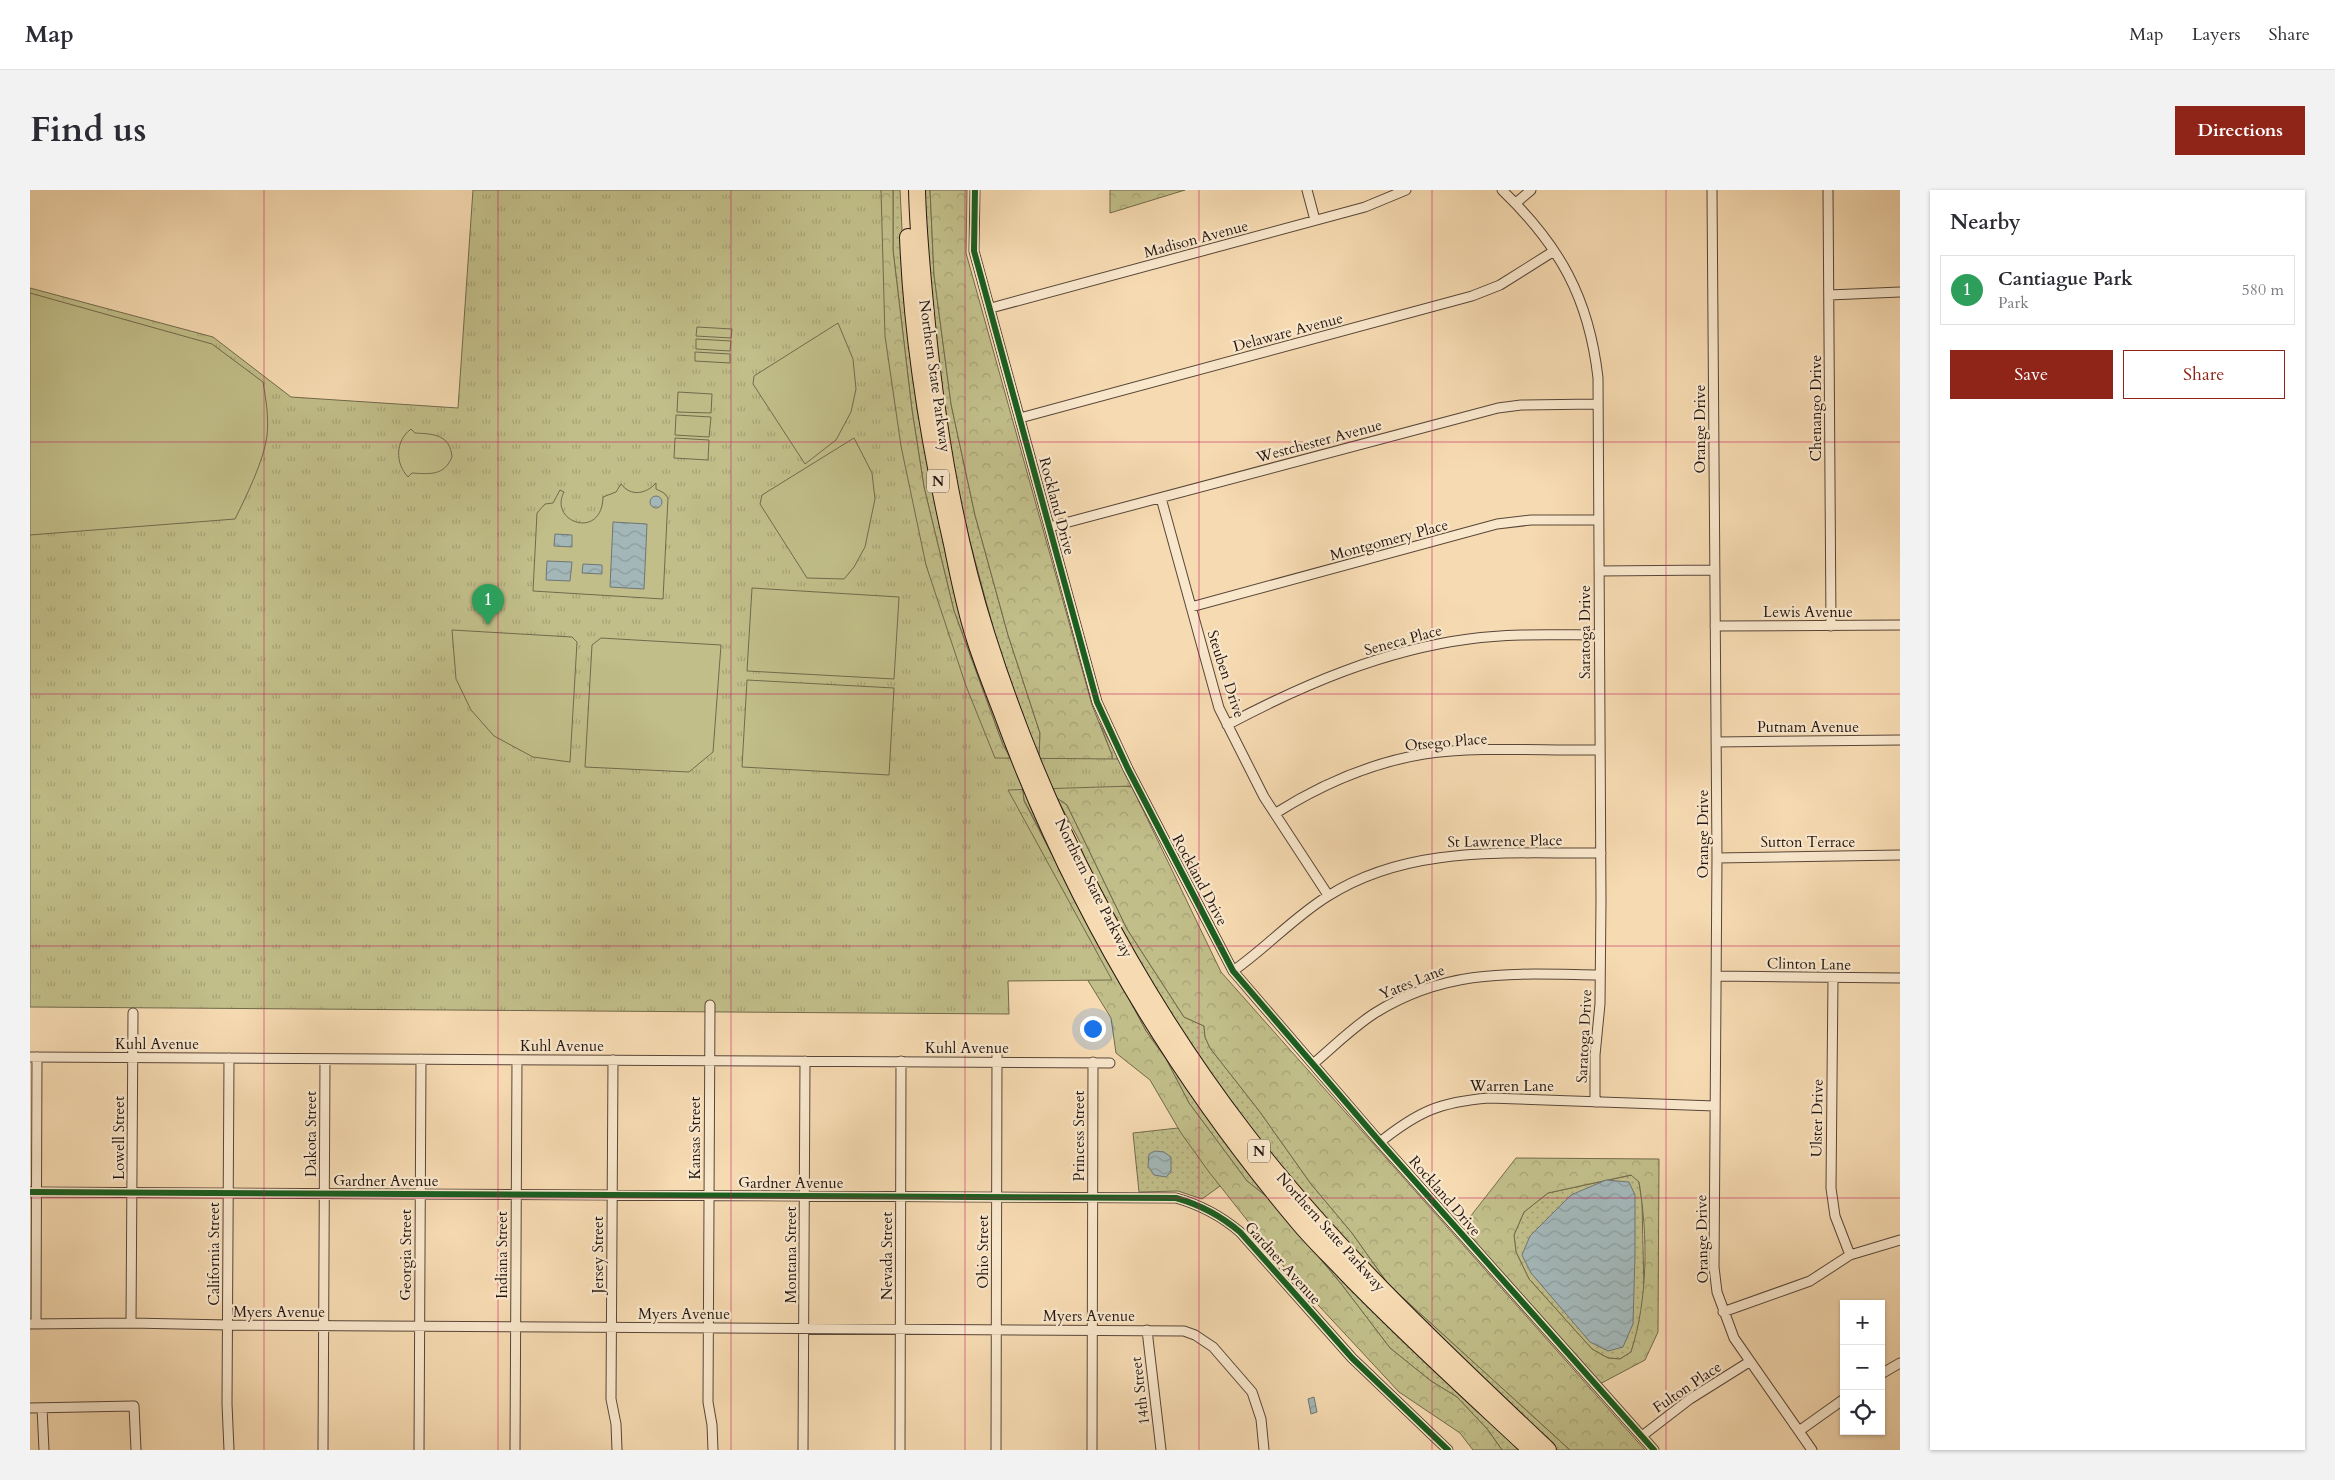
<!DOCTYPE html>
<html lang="en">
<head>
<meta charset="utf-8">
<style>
  body { margin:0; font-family:Cardo,serif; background:#f2f2f3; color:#2b2b33 }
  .controls { position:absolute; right:15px; bottom:15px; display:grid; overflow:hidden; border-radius:0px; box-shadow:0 1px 4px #0004 }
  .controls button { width:45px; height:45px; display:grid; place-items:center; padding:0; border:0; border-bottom:1px solid #e1e1e2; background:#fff; color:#2b2b33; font:25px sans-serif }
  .you { position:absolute; left:1062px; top:838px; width:18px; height:18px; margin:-12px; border:4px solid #fff; border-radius:50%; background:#1a73e8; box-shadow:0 0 0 8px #1a73e833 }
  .badge { display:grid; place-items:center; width:32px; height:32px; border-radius:50%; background:#8f2418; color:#fff; font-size:16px; font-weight:700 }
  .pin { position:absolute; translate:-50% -41px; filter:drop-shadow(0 1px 2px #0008) }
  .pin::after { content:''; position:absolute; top:26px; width:18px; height:15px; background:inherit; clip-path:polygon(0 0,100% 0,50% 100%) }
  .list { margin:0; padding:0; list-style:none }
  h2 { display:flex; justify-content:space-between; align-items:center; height:65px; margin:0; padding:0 20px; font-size:21px }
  h2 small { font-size:16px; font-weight:400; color:#7c7c81 }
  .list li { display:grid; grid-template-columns:32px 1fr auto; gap:15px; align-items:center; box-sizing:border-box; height:70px; margin:0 10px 10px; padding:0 10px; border:1px solid #e1e1e2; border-radius:0px }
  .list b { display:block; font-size:19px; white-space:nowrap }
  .list p { margin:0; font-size:16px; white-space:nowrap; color:#7c7c81 }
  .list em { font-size:16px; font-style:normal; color:#7c7c81 }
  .actions { display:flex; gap:10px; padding:15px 20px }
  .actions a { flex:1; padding:11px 0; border:1px solid #8f2418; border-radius:0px; text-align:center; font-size:18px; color:#8f2418 }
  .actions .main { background:#8f2418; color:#fff }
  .icon { flex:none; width:28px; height:28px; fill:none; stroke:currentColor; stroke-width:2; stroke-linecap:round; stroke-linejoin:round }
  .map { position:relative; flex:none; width:1870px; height:1260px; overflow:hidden; border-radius:0px }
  header { display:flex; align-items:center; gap:30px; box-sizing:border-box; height:70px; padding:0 25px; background:#fff; border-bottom:1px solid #e1e1e2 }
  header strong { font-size:24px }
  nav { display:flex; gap:28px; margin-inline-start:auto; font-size:18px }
  .intro { display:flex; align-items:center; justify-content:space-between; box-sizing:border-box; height:120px; padding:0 30px }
  h1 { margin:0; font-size:35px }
  .button { padding:12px 22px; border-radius:0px; background:#8f2418; color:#fff; font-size:18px; font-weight:700 }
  main { display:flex; gap:30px; padding:0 30px }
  aside { flex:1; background:#fff; border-radius:0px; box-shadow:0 1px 4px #0004 }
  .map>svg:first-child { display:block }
  .grass { fill:url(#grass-dots); stroke:#726a4c }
  .forest { fill:url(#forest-crowns); stroke:#726a4c; fill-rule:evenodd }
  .park { fill:url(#park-tufts); stroke:#726a4c }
  .pitch { fill:#c1be89; stroke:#726a4c }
  .water { fill:url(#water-waves); stroke:#707675 }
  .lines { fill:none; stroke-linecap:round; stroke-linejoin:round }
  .minor-casing { stroke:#584638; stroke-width:11 }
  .motorway-casing { stroke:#241510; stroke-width:18 }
  .minor { stroke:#f9e7cc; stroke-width:9 }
  .motorway { stroke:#f6dab1; stroke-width:16 }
  .cycleway-casing { stroke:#f9e7cc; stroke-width:9 }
  .cycleway { stroke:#1b5e20; stroke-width:6 }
  .grid { fill:none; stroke:#c2185b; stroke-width:1; stroke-opacity:0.55 }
  .labels { text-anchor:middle; stroke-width:4.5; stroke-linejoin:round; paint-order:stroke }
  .shield { fill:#f9e7cc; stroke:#645448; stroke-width:1 }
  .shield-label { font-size:14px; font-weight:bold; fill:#241510 }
  .street-label { font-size:15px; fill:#241510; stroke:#f9e7cc }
</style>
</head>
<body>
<header>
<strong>Map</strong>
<nav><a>Map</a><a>Layers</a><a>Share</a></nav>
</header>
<div class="intro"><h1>Find us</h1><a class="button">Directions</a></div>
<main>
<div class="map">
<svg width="1870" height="1260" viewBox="0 0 1870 1260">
  <defs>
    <pattern id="grass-dots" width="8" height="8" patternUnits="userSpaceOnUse" patternTransform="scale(1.25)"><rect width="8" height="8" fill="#c1be89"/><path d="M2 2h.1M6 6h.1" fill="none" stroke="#a6a275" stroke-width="1.8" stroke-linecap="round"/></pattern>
    <pattern id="forest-crowns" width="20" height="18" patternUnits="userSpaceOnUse" patternTransform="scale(1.25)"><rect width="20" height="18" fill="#c1be89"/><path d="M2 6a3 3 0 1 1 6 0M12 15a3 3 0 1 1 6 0" fill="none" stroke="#a6a275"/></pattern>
    <pattern id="park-tufts" width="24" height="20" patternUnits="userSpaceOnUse" patternTransform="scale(1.25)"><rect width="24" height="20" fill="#c1be89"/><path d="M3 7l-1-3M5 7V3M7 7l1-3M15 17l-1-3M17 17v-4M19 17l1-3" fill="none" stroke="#a6a275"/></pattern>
    <pattern id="water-waves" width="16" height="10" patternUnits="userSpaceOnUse" patternTransform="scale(1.25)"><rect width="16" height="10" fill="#a3b7b8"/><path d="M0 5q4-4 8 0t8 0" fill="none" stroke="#8c9c9d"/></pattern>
  </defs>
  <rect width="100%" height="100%" fill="#f6dab1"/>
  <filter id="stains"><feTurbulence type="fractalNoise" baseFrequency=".004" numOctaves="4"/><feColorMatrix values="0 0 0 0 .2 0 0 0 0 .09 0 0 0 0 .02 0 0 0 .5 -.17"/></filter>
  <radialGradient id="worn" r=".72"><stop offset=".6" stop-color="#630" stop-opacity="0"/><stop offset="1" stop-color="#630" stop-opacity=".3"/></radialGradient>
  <!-- grass -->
  <path class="grass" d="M863,0H870L876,118L887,219L915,357L978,561L973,555L924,421L894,297L882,220L863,60Z
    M893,0H900L904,85L921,214L945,325L978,445L1010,543L1009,568L968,456L932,322L908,186Z
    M1069,532L1089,569L1082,573V565Z
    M992,594L1160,899L1492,1260H1472L1458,1240L1427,1207L1401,1191L1360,1158L1312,1095L1241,1010L1217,991L1159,913L1136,869L1116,841L994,610Z
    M1027,608L1037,615L1097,739L1154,827L1174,836L1175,847L1180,858L1230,922L1281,994L1322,1043L1359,1095L1540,1260H1527L1349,1092L1206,923L1127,804L1052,665L1051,654Z
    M1148,938L1190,996L1172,1009L1148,1001L1109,1002L1103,943Z
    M1602,985L1609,992L1612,1012L1614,1100L1610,1134L1601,1162L1590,1169L1578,1168L1562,1159L1499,1089L1486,1062L1484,1045L1494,1022L1518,1003Z"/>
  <!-- forest -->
  <path class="forest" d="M792,0H863V60L882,220L894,297L924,421L973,555L984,575H964L916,477Z
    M900,0H937L936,63L1062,515L1082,565V573L1013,576L1009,568L1010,543L978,445L945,325L921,214L904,85Z
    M1080,0H1155L1080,23Z
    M992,594L994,611L1020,661L1116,841L1136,869L1159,913L1217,991L1241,1010L1312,1095L1360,1158L1401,1191L1427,1207L1458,1240L1472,1260H1443L1430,1243L1369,1202L1262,1087L1179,982L1151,943L1120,890L1086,863L1081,828L1049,776L969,600Z
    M1041,595H1083L1102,597L1191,782L1615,1260H1540L1359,1095L1322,1043L1281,994L1230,922L1180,858L1175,847L1174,836L1154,827L1097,739L1037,615L1027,608L1023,599Z
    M1486,968L1629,969L1628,1142L1615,1170L1566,1196L1429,1041ZM1601,985L1609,992C1618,1046 1618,1109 1601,1162L1590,1169L1578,1168L1562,1159L1499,1089L1486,1062L1484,1045L1494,1022L1518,1003Z"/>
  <!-- park -->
  <path class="park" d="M443,0H851L855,146L871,256L896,375L936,496L965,568L1089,569L1102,596L978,600L1082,790L978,791L979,824L0,817V98L183,147L261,207L428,218Z"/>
  <!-- pitch -->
  <path class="pitch" d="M0,103L182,154L233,192C236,210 239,228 237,246C234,270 216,307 205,329L0,345Z
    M808,133L823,169L826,199L821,222L806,250L775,274L723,194L724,186Z
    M667,137L702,139L701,148L666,146Z
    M666,149L701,151L700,161L666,159Z
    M665,162L700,164V173L665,171Z
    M648,202L682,204L681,223L647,222Z
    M646,225L681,227L679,247L645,245Z
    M381,239L385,243C403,244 420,244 422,267C414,286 400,284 382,283L378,287C365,273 365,251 381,239Z
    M645,248L679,250L678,270L644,268Z
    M824,248L842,283L845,309L835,357L824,377L814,389L777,388L730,314L732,305Z
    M626,293V299L634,303L638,308L633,409L503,401L507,323L515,314L523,313L530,300L534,302C518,332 572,351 573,307L586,302L591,294C601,307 616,304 626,293Z
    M722,398L869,407L864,489L717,481Z
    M422,440L542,447L547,452L540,572L503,567L464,546L441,520L426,489Z
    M571,448L691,455L683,562L659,582L555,577L562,455Z
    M717,490L864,498L859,585L712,577Z"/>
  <!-- water -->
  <path class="water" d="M620 312a6 6 0 1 1 12 0a6 6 0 1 1-12 0Z
    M583,332L617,334L614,399L580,397Z
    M525,344L542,345V357L524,356Z
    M517,371L542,372L540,391L516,390Z
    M553,374L572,375V384L552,383Z
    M1125,961L1134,962L1141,967V982L1136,987L1124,985L1118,976L1119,964Z
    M1576,990L1599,992L1605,1005V1066L1603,1134L1593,1157L1578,1161L1560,1152L1501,1083L1492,1065L1500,1046L1541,1005Z
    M1284,1207L1287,1222L1281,1224L1278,1209Z"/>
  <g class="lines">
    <defs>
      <path id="minor" d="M945,0L944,61L1067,512L1098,579L1203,781L1350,952L1624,1260
        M1277,0L1285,30
        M1472,0C1530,56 1559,108 1568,188L1571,710L1570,814L1565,865V912
        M1682,0L1687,668L1684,1077L1687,1102L1704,1148L1782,1260
        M1798,0L1801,436
        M1486,13L1501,0
        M1799,105L1870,102
        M961,118L1335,17L1376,0
        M990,228L1442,106L1470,95L1524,61
        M1131,308L1189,518L1234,607L1298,705
        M1020,337L1468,218L1491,215L1567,214
        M1569,381L1685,380
        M1161,417L1467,334L1501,330H1568
        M1685,436L1870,435
        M1197,535C1272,495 1354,460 1439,449C1482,443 1526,445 1569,445
        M1686,552L1870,550
        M1246,623C1292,594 1340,573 1394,564C1448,556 1514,561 1570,560
        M1687,668L1870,665
        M1203,781C1236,758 1264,727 1298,706C1380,654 1478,664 1571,663
        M1687,786L1870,788
        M1803,788L1801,998L1805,1026L1820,1065
        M680,815L678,1212L682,1235L683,1260
        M0,867L1080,873
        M199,868L197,1214L199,1260
        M583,870L581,1209L586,1234L587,1260
        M1283,874C1303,857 1323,837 1345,823C1419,777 1487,784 1570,785
        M1350,952C1389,921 1410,912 1459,908L1685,916
        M0,1002L1146,1008C1171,1015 1190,1025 1210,1042L1322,1168L1418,1260
        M1693,1122L1780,1091L1820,1065L1870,1050
        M101,1133L103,823
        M0,1134L101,1133L198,1135L1154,1141L1165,1145L1183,1157L1222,1202L1231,1229L1234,1260
        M6,1134L7,867
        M1117,1140L1131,1260
        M1851,1184L1870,1173
        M0,1218L104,1216L106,1260
        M12,1218L14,1260
        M1769,1241L1814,1209
        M1612,1246L1660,1209L1719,1172
        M293,1260L295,869
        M389,1260L391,869
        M485,1260L487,870
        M773,1260L775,871
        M870,1260L871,871
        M966,1260L967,864
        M1062,1260L1063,872"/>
      <path id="motorway" d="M887,0C888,42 892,82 896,124C906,232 924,343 957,446C1013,623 1102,796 1215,943C1304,1059 1412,1160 1518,1260
        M878,47C882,151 899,253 922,354C928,384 934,414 943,443C951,470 962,497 972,523C1040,709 1141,881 1269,1033C1284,1051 1301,1067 1317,1084C1376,1145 1439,1202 1501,1260"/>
    </defs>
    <!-- minor casing -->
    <use href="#minor" class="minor-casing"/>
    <!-- motorway casing -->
    <use href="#motorway" class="motorway-casing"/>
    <!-- minor -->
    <use href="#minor" class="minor"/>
    <!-- motorway -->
    <use href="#motorway" class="motorway"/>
    <defs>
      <path id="cycleway" d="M945,0L944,61L1067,512L1098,579L1203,781L1350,952L1624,1260
        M0,1002L1146,1008C1171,1015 1190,1025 1210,1042L1322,1168L1418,1260"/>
    </defs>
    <!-- cycleway casing -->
    <use href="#cycleway" class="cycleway-casing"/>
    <!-- cycleway -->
    <use href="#cycleway" class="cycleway"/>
  </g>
  <!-- grid -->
  <path class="grid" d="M234,0V1260M468,0V1260M701,0V1260M935,0V1260M1169,0V1260M1402,0V1260M1636,0V1260M0,252H1870M0,504H1870M0,756H1870M0,1008H1870"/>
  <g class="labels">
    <!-- shield labels -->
    <g class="shield">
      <rect x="897" y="279.5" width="22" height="23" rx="4"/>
      <rect x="1218" y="949.5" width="22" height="23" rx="4"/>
    </g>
    <g class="shield-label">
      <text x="908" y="296">N</text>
      <text x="1229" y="966">N</text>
    </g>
    <!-- street labels -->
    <g class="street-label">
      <text transform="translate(1166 49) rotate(-15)" y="5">Madison Avenue</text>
      <text transform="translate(1258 142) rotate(-15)" y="5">Delaware Avenue</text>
      <text transform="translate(905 186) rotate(82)" y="5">Northern State Parkway</text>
      <text transform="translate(1786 218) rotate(-90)" y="5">Chenango Drive</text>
      <text transform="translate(1670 239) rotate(-90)" y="5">Orange Drive</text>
      <text transform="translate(1289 251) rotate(-15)" y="5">Westchester Avenue</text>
      <text transform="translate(1027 316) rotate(75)" y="5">Rockland Drive</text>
      <text transform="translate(1359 350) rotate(-15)" y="5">Montgomery Place</text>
      <text x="1778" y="427">Lewis Avenue</text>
      <text transform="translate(1555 442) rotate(-90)" y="5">Saratoga Drive</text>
      <text transform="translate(1373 450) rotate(-15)" y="5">Seneca Place</text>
      <text transform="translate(1196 484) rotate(72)" y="5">Steuben Drive</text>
      <text x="1778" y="542">Putnam Avenue</text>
      <text transform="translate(1416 552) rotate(-5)" y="5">Otsego Place</text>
      <text transform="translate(1673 644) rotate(-90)" y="5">Orange Drive</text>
      <text transform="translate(1475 651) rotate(-1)" y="5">St Lawrence Place</text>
      <text x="1778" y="657">Sutton Terrace</text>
      <text transform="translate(1170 690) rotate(62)" y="5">Rockland Drive</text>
      <text transform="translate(1064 698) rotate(63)" y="5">Northern State Parkway</text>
      <text transform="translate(1779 774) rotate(1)" y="5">Clinton Lane</text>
      <text transform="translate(1382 792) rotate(-22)" y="5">Yates Lane</text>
      <text transform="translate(1554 846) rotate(-87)" y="5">Saratoga Drive</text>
      <text x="127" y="859">Kuhl Avenue</text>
      <text x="532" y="861">Kuhl Avenue</text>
      <text x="937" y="863">Kuhl Avenue</text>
      <text x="1482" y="901">Warren Lane</text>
      <text transform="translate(1787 928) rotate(-89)" y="5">Ulster Drive</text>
      <text transform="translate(281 944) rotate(-90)" y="5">Dakota Street</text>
      <text transform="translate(1049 946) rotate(-90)" y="5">Princess Street</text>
      <text transform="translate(89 948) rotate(-90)" y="5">Lowell Street</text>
      <text transform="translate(665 948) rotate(-90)" y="5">Kansas Street</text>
      <text x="356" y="996">Gardner Avenue</text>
      <text x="761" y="998">Gardner Avenue</text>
      <text transform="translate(1415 1006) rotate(49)" y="5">Rockland Drive</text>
      <text transform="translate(1301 1042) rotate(48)" y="5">Northern State Parkway</text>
      <text transform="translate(1672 1049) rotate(-91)" y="5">Orange Drive</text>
      <text transform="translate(953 1062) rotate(-90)" y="5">Ohio Street</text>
      <text transform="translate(184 1064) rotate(-90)" y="5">California Street</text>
      <text transform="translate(376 1065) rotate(-90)" y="5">Georgia Street</text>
      <text transform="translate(472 1065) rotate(-90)" y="5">Indiana Street</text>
      <text transform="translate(568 1065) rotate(-90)" y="5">Jersey Street</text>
      <text transform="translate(761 1065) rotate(-90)" y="5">Montana Street</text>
      <text transform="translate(857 1066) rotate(-90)" y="5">Nevada Street</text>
      <text transform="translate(1253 1073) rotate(48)" y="5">Gardner Avenue</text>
      <text x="249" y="1127">Myers Avenue</text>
      <text x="654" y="1129">Myers Avenue</text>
      <text x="1059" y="1131">Myers Avenue</text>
      <text transform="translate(1657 1197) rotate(-34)" y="5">Fulton Place</text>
      <text transform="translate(1110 1201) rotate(-97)" y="5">14th Street</text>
    </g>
  </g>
  <rect width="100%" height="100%" filter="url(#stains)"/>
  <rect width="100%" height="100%" fill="url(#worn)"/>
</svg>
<div class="controls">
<button>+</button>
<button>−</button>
<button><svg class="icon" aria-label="locate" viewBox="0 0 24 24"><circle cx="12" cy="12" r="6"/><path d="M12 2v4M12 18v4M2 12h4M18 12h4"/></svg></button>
</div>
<div class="you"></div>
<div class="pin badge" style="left:458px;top:435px;background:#2e9e5b">1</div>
</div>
<aside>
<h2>Nearby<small></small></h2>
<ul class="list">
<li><span class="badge" style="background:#2e9e5b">1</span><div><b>Cantiague Park</b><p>Park</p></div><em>580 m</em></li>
</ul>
<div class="actions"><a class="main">Save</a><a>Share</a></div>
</aside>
</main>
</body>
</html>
